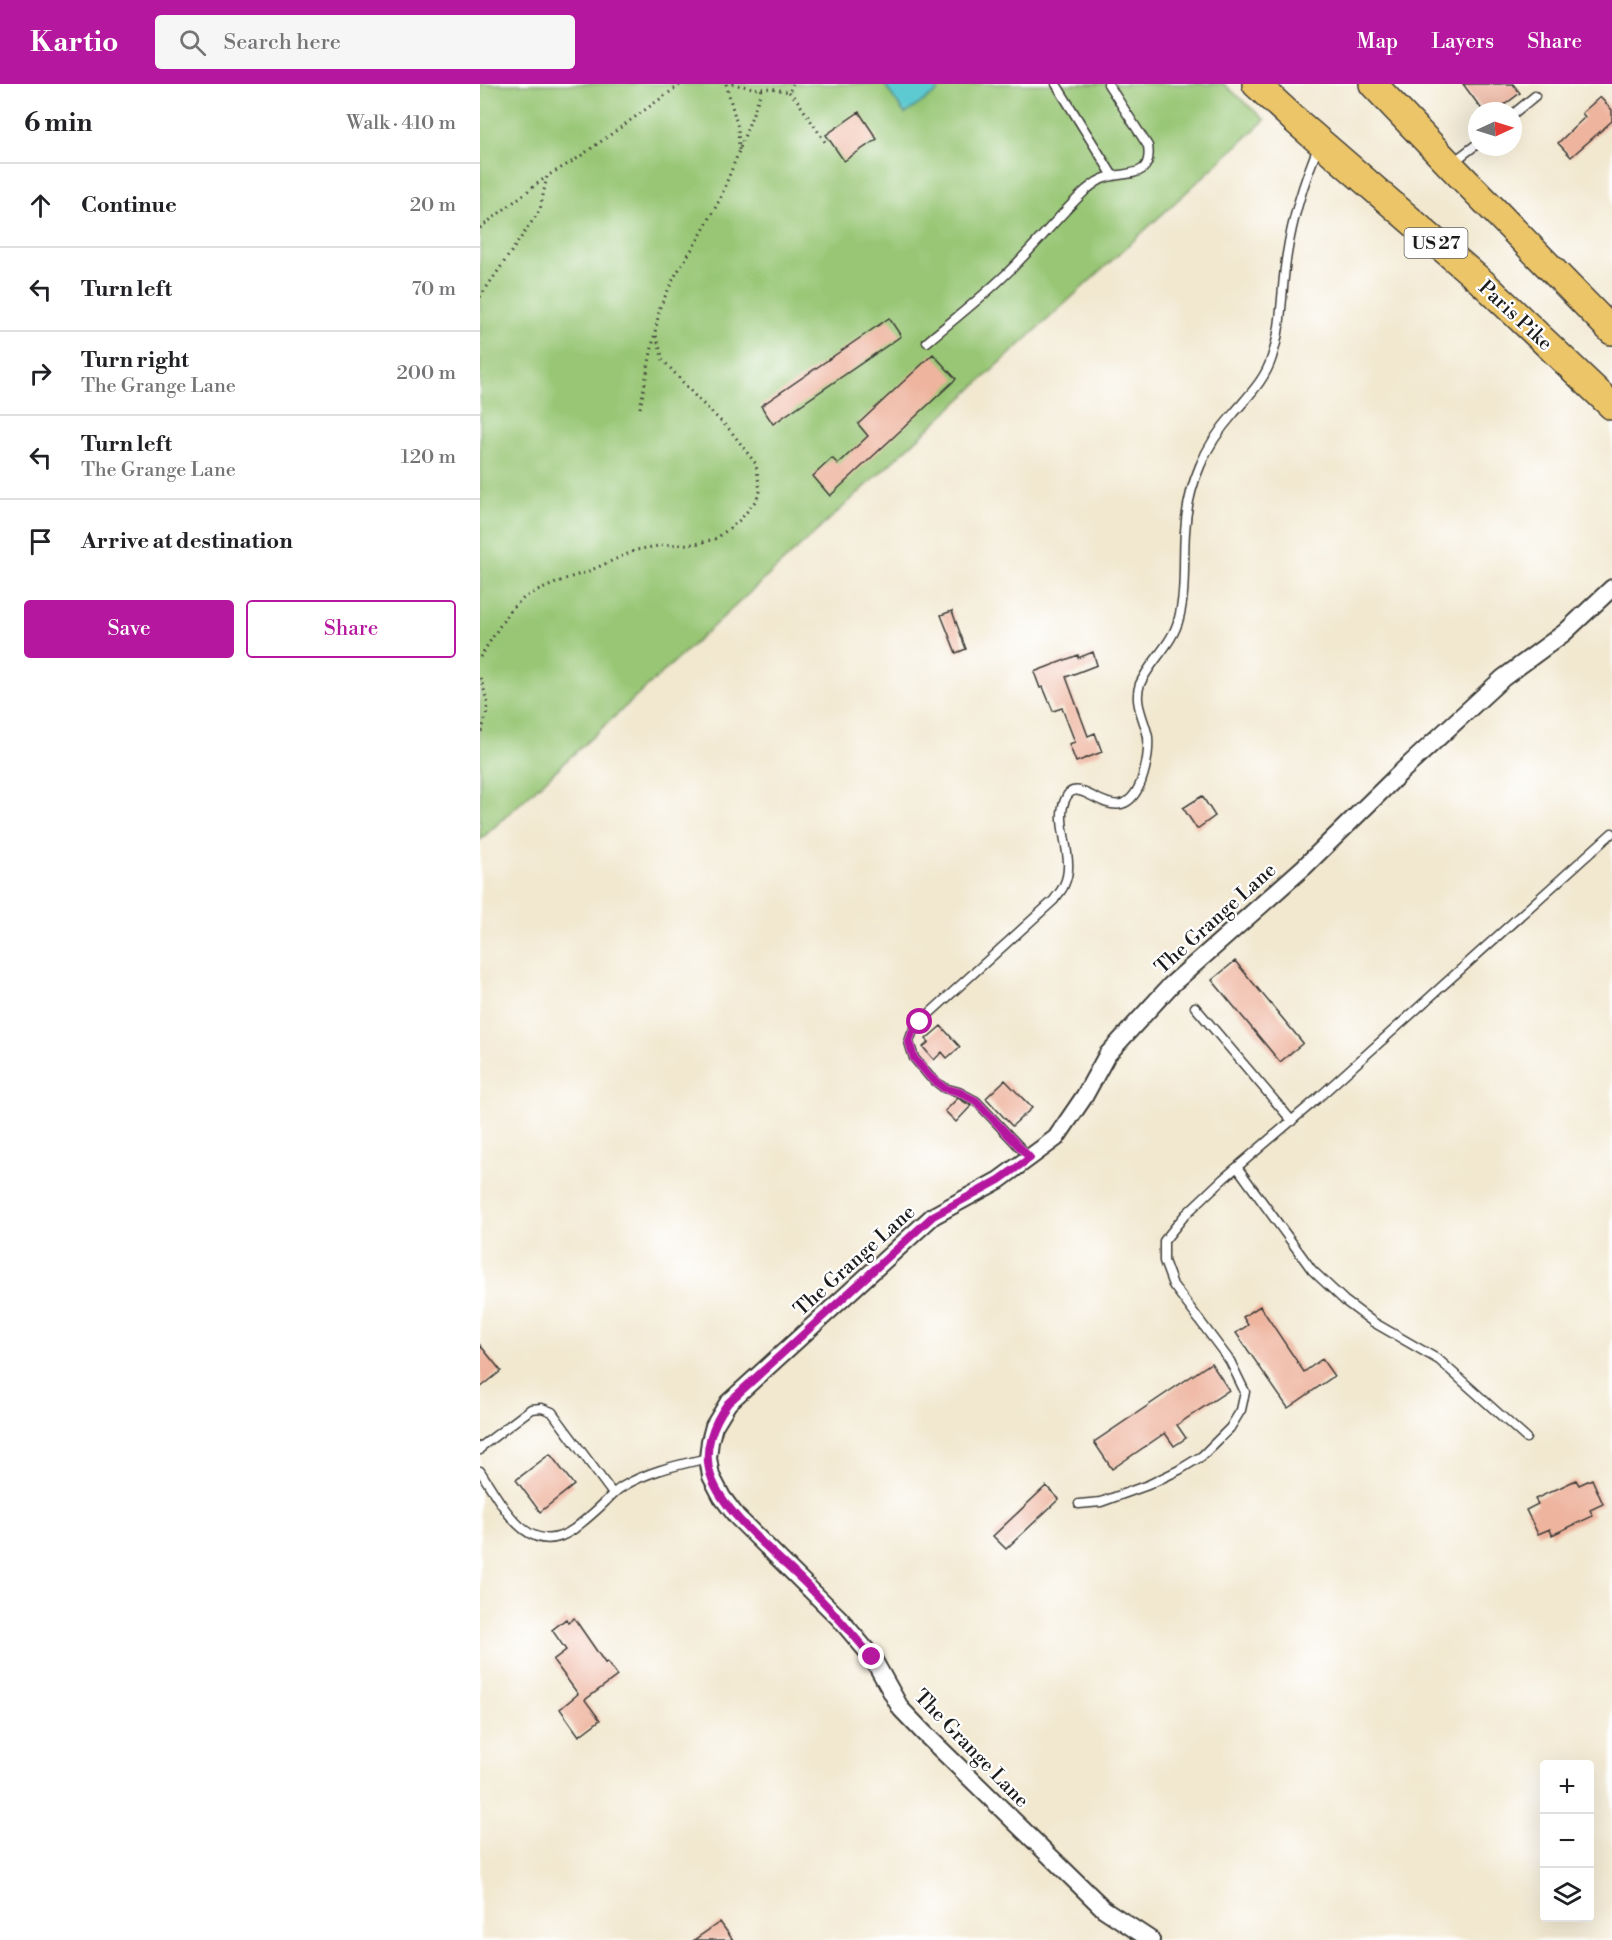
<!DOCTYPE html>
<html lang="en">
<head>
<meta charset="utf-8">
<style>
  body { margin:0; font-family:"Libre Bodoni",serif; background:#f6f6f6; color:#202124 }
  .controls { position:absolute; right:18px; bottom:18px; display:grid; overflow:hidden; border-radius:6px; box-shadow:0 6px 24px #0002 }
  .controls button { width:54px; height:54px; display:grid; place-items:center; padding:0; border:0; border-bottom:2px solid #e0e0e0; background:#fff; color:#202124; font:30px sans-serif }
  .compass { position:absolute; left:988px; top:18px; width:54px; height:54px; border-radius:50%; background:#fff; box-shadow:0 6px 24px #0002; rotate:86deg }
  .stop { position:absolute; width:18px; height:18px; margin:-14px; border:4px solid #b5179e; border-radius:50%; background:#fff }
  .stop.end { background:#b5179e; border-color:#fff; box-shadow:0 2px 6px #0008 }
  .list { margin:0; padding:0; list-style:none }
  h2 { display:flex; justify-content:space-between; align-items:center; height:78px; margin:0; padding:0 24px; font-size:26px }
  h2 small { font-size:20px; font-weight:400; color:#757577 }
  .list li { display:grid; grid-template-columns:39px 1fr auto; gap:18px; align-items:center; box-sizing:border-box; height:84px; padding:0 24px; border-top:2px solid #e0e0e0 }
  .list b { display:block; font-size:22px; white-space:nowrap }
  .list p { margin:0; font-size:20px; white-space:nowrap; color:#757577 }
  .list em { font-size:20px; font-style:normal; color:#757577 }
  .actions { display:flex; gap:12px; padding:18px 24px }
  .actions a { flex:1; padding:14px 0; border:2px solid #b5179e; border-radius:6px; text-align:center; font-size:21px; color:#b5179e }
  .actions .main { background:#b5179e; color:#fff }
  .icon { flex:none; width:33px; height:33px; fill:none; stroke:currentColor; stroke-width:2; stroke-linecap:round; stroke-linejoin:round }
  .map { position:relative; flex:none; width:1132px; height:1856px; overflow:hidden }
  header { display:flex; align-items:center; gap:36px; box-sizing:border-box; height:84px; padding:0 30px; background:#b5179e; color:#fff }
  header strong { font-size:28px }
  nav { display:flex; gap:33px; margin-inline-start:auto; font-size:21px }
  .search { width:420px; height:54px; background:#f6f6f6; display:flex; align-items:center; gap:15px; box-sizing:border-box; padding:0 21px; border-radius:6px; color:#757577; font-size:22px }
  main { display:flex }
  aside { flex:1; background:#fff }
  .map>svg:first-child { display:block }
  .green { fill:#98c674; stroke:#5a7148; stroke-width:1.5 }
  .water { fill:#5dcad1; stroke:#3c7376; stroke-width:1.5 }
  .building { fill:#eeb49e }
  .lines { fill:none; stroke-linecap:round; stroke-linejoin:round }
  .service-casing { stroke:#3c3b37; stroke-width:11 }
  .minor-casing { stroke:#3c3b37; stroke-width:20 }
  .trunk-casing { stroke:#3c3b37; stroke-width:30 }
  .path { stroke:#3c3b37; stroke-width:3; stroke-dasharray:1.5 4.5; stroke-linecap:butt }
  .service { stroke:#fff; stroke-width:8 }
  .minor { stroke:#fff; stroke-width:16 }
  .trunk { stroke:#edc569; stroke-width:27 }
  .route { stroke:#b5179e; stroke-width:8 }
  .labels { text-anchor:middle; stroke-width:4.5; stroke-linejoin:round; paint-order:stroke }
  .shield { fill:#fff; stroke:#606060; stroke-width:1.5 }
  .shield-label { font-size:18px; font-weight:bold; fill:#1c1c1c }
  .street-label { font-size:20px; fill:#1c1c1c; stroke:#fff }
</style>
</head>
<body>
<header>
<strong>Kartio</strong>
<div class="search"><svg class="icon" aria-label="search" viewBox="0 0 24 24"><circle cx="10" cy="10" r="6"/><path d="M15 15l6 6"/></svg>Search here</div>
<nav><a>Map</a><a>Layers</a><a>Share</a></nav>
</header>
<main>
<aside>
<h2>6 min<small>Walk · 410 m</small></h2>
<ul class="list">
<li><svg class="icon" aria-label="ahead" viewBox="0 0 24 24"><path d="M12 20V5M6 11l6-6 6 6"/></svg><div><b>Continue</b></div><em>20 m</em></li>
<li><svg class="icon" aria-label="left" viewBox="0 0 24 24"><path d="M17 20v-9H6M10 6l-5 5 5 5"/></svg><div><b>Turn left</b></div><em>70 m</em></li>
<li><svg class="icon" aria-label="right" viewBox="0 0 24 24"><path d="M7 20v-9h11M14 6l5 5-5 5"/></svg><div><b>Turn right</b><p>The Grange Lane</p></div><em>200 m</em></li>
<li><svg class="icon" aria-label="left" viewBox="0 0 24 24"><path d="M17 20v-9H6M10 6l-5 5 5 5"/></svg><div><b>Turn left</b><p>The Grange Lane</p></div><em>120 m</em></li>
<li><svg class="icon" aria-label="arrive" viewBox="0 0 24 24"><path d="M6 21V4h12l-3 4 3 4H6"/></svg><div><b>Arrive at destination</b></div></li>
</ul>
<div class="actions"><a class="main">Save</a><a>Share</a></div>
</aside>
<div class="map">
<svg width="1132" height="1856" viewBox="0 0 1132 1856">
  <rect width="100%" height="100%" fill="#fff"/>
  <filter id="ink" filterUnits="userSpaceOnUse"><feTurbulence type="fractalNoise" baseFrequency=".0167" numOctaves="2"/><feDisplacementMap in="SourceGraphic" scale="12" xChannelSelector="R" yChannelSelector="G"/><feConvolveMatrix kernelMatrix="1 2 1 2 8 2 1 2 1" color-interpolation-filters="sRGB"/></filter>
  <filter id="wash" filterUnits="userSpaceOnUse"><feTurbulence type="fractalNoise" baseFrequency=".008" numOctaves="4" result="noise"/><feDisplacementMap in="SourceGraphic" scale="24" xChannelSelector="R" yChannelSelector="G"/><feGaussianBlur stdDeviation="1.35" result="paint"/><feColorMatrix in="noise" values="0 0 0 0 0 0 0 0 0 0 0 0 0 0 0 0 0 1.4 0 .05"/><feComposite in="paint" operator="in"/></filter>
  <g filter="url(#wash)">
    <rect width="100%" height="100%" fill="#f2e8d0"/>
    <!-- green -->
    <path class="green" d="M0,0H744L785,36L0,756Z"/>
    <!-- water -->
    <path class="water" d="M404,0H453L458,7L425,30Z"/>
    <g id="blocks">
      <!-- building -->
      <path class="building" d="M983,0H1033L1040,9L1016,27H1003Z
        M1120,13L1132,26V37L1091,73L1078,59L1105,33L1102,29Z
        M379,28L397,55L364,77L346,51Z
        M409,234L421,252L293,340L281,322Z
        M453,270L476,295L350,412L333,392L352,374L358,380L388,352L378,340Z
        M472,527L486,565L476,569L461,531Z
        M613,568L617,581L586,593L608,652L615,649L622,668L596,678L589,660L595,658L582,624L573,627L563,603L560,604L554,588L598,571V574Z
        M722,712L735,732L717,745L703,724Z
        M755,877L823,959L800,978L732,896Z
        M461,942L480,963L467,974L462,968L454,976L443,963L449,958L446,955Z
        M525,996L552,1024L532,1042L506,1014Z
        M478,1014L491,1022L476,1038L465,1027Z
        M780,1222L824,1288L842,1275L854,1292L808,1324L756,1249L768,1241L763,1233Z
        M0,1261L21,1287L0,1304Z
        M731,1279L749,1306L697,1341L706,1354L694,1362L685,1349L632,1385L614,1358Z
        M70,1370L94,1401L60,1428L36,1396Z
        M1112,1395L1123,1420L1110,1426L1113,1432L1072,1451L1070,1445L1058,1450L1046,1426L1058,1420L1055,1415L1096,1396L1099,1401Z
        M566,1402L579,1415L526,1465L513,1452Z
        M94,1534L125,1579L127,1578L137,1592L105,1616L120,1636L99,1652L80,1625L98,1610L73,1576L86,1566L72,1546L86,1535L88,1539Z
        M240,1838L253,1856H214Z"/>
    </g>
  </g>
  <g filter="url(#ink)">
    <use href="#blocks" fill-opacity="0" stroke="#3c3b37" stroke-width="1.5"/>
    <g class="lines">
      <defs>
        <path id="service" d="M576,0L633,92
          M1033,30L1055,12
          M972,79L997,60
          M447,258C473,236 500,215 524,192C553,165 577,133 606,106C612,101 618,96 625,94C648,87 673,95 668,62L628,0
          M715,923L812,1037
          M550,1074L496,1017L479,1008L464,1004L450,993L434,974L429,958L432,949L440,938L574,816C577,811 582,807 584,801C597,775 574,741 585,716C598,682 638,755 661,698C666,684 669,668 668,653C665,636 653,619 660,600C670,577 693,560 699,534C706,507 703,477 705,448C706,426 711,403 720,382C728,362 740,345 754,329C769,311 785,296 792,273C803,241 801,203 807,170C813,131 824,97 839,61
          M757,1083L832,1186L865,1217L893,1238L959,1276L1046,1354
          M0,1366L2,1362L51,1325L62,1324L72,1328L133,1410
          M0,1387C21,1418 48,1478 94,1445C104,1437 115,1428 125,1418C130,1413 135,1407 142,1403C168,1387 198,1381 228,1374
          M599,1420L621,1418L668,1401L699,1386L722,1372L750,1344L761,1326L765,1308L750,1277L693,1201L684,1177V1157L705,1131L743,1095L837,1015L1132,749"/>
        <path id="minor" d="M671,1856L624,1825L444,1649L421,1625L392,1573L359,1534L257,1433L242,1413L231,1392L228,1374L230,1357L234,1342L248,1319L453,1132L519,1096L576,1054L604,1013L627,971L691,901L824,783L920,689L1023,594L1084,549L1132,504"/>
        <path id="trunk" d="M776,0L816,37L1004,200L1132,322
          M893,0L970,81L1132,247"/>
      </defs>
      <!-- service casing -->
      <use href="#service" class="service-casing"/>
      <!-- minor casing -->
      <use href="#minor" class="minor-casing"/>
      <!-- trunk casing -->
      <use href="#trunk" class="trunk-casing"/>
      <!-- path -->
      <path class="path" d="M246,0L258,44L259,66
        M252,0L278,5L291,4L309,8L313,0
        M309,8L317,16L345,58
        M0,144L66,93
        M0,213L60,126L67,92L95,76L201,0
        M160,324L180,223L196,190L219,154L240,115L259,67L282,5
        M0,573L30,526L46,512L85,495L107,488L156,466L183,461L216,460L237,454L261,435L277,415L280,407L276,380L250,346L216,313L183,276L175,248
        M0,594C9,619 10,625 0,650"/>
      <!-- service -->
      <use href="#service" class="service"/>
      <!-- minor -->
      <use href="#minor" class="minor"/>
      <!-- trunk -->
      <use href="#trunk" class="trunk"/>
    </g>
  </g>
  <g class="lines" filter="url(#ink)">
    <!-- route -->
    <path class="route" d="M392,1573C370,1547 348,1522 324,1498C296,1470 243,1429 231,1392C222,1367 233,1339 248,1319L453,1132L519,1096L550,1074L496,1017L479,1008L464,1004L450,993L434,974L429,958L432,949L440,938"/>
  </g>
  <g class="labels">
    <!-- shield labels -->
    <rect class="shield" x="924.5" y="144" width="63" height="30" rx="4.5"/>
    <g class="shield-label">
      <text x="956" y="165">US 27</text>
    </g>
    <!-- street labels -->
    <g class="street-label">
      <text transform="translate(1036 231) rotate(43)" y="7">Paris Pike</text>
      <text transform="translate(735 834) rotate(-42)" y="7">The Grange Lane</text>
      <text transform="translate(374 1176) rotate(-42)" y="7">The Grange Lane</text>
      <text transform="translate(492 1664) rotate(46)" y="7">The Grange Lane</text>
    </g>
  </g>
</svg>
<div class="controls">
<button>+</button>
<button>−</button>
<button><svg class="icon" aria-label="layers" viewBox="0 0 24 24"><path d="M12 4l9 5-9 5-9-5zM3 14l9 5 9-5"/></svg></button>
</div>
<svg class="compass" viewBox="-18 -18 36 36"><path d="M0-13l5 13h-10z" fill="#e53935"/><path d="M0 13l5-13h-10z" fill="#757577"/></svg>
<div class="stop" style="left:440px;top:938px"></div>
<div class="stop end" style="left:392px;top:1573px"></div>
</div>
</main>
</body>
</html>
